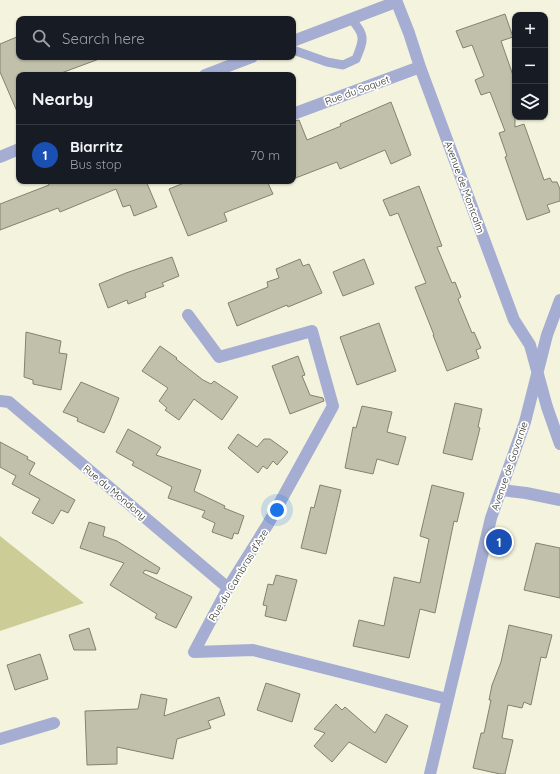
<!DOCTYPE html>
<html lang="en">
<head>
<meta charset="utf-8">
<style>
  body { margin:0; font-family:Quicksand,sans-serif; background:#20242c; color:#f1f3f6 }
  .controls { position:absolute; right:12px; top:12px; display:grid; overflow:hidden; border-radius:8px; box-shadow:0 1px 3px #0004 }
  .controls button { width:36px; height:36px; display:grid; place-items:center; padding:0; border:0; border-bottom:1px solid #363941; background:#171b24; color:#f1f3f6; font:20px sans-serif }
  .you { position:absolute; left:277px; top:510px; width:14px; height:14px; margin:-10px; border:3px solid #fff; border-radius:50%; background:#1a73e8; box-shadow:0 0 0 6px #1a73e833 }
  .badge { display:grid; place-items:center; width:26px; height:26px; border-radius:50%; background:#a4a9e0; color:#fff; font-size:13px; font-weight:700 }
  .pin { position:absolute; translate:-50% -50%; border:2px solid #fff; box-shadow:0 1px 4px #0006 }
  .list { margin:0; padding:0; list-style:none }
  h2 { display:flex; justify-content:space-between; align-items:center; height:52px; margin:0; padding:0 16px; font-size:17px }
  h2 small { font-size:13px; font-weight:400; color:#9ea1a6 }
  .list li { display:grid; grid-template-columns:26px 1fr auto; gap:12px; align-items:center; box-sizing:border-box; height:60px; padding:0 16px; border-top:1px solid #363941 }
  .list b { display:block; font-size:15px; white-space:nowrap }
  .list p { margin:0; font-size:13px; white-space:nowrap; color:#9ea1a6 }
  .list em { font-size:13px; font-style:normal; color:#9ea1a6 }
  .icon { flex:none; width:22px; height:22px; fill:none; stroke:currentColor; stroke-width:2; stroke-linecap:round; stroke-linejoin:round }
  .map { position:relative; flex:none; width:560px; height:774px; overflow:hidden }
  .search { position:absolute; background:#171b24; box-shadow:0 1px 3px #0004; left:16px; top:16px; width:280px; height:44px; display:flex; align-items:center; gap:10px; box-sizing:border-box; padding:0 14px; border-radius:8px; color:#9ea1a6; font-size:15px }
  .panel { position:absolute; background:#171b24; box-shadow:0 1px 3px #0004; left:16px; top:72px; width:280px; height:112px; border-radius:8px }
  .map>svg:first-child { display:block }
  .green { fill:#cccc96 }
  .building { fill:#c0c0ab; stroke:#82826e }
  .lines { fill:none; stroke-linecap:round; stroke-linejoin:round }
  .lane { stroke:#a5aed2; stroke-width:9 }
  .street { stroke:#a5aed2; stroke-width:12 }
  .labels { text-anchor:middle; stroke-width:3.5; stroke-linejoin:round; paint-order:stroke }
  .street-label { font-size:10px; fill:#2d2d25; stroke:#fff }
</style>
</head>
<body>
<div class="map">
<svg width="560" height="774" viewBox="0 0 560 774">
  <rect width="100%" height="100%" fill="#f4f4de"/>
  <!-- green -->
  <path class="green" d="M0,536L84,603L0,631Z"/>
  <!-- building -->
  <path class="building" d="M505,14L513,37L501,41L515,81V127L524,124L544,180L550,178L552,182H557L560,189V201L547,205L550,212L527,220L505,157L507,156L499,133L505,131L490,92L481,95L475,80L484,76L472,45L463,48L456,31Z
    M19,36V57H98L99,59L56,75H19V116L0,72V44Z
    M391,102L411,155L391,164L385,150L340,169L337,162L293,179V121L299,120L307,140L341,126L340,124Z
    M48,181H146L157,207L134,216L130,205L123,207L116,189L60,212L58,208L0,230V204L49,185Z
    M189,181H267L273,194L224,213L227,221L188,236L169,189Z
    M419,186L442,246L437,247L452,283L455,282L461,297L458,299L472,333L474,332L481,348L476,350L479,358L447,371L433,335H434L415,287L426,283L398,213L390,216L383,200Z
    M172,257L179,276L162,283L164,286L145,293L146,297L128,304L127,300L108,308L99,284L126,273Z
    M300,259L303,266L309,264L322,293L288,307L287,305L237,326L228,303L268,287L267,282L279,278L276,269Z
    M364,259L374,284L343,296L333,272Z
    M379,323L396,371L357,385L340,337Z
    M26,332L61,341L59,353L67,354L61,390L33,384V380L24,377Z
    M160,346L177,358L176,359L203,380L211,384L214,381L238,397L222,420L194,399L179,420L165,410L167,408L159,401L168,388L142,371Z
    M298,356L305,375L302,376L310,395L323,398L324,401L290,414L272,366Z
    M81,382L119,398L109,423L104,433L77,421L78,418L63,412Z
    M455,403L482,409L478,427L480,428L472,460L443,453Z
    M362,406L392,412L387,432L406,437L398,465L377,459L373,474L345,468L353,427L356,428Z
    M128,429L161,447L156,455L201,470L194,491L225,506L224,508L244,516L238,534L234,533L232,539L212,532L215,523L202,517L205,511L168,498L172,487L132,465L134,462L116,452Z
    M238,434L257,447L264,439H270L288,452L277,465L273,461L267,469L263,466L258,473L228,448Z
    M0,442L28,457L27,459L35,463L29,474L75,500L68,513L61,510L53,524L32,513L40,499L12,484L16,476L0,467Z
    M320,485L341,490L326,554L301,548L311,507L314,508Z
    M432,485L464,493L457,522L454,521L435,613L420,609L409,658L353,646L359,620L384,626L394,577L420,583L429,539L420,536Z
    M89,522L105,527L103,536L117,541L160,568L157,574L145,570L143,573L192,597L176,628L155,618L157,614L110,585L124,563L80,548Z
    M536,543L560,548V598L524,590Z
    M276,575L297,580L286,621L265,616L267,606L263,605L268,584L273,585Z
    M509,625L552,635L546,658L541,657L531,705L524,702L522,708L508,705L502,738L513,740L505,774H500L473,768L481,733H484L491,700H489L492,685L501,662Z
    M89,628L96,650H74L69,635Z
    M40,654L48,679L15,690L7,665Z
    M266,683L300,694L292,722L257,710Z
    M141,694L167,699L164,716L219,697L225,715L208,721L211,728L177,739L173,759L117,747V764L87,765L85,711L138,709Z
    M336,704L342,710L345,707L375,733L386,714L408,726L386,763L349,742L332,762L314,746L325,733L314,729Z"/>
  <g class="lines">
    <!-- lane -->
    <path class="lane" d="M293,50L327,62L343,65L356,59C364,40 366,35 351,19"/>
    <!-- street -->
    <path class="street" d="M396,0L409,33L420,67L514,320L530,345L547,407L560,444
      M293,41L396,2
      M205,75L252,57
      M293,114L420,67
      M0,157L19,149
      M188,315L219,357L312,331L333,406L268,524L228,588L194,652L253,650L447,699
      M0,401L9,402L228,588
      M501,490L526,493L560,500
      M0,739L54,723
      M430,774L491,518L525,422L547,335L560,300"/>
  </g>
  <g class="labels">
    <!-- street labels -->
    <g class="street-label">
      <text transform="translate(357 90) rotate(-20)" y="4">Rue du Saquet</text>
      <text transform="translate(465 187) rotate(70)" y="4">Avenue de Montcalm</text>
      <text transform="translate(509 466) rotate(-71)" y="4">Avenue de Gavarnie</text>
      <text transform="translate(115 492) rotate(40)" y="4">Rue du Mondony</text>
      <text transform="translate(238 575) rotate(-59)" y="4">Rue du Cambras d'Aze</text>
    </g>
  </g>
</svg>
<div class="controls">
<button>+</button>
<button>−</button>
<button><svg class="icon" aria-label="layers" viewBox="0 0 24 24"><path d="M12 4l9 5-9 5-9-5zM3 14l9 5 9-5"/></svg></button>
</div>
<div class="you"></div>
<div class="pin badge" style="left:499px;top:542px;background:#1a4fb4">1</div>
<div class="search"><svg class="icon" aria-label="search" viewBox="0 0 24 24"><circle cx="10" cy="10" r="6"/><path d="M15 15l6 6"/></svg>Search here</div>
<section class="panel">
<h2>Nearby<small></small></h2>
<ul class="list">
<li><span class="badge" style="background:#1a4fb4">1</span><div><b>Biarritz</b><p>Bus stop</p></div><em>70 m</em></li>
</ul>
</section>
</div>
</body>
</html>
